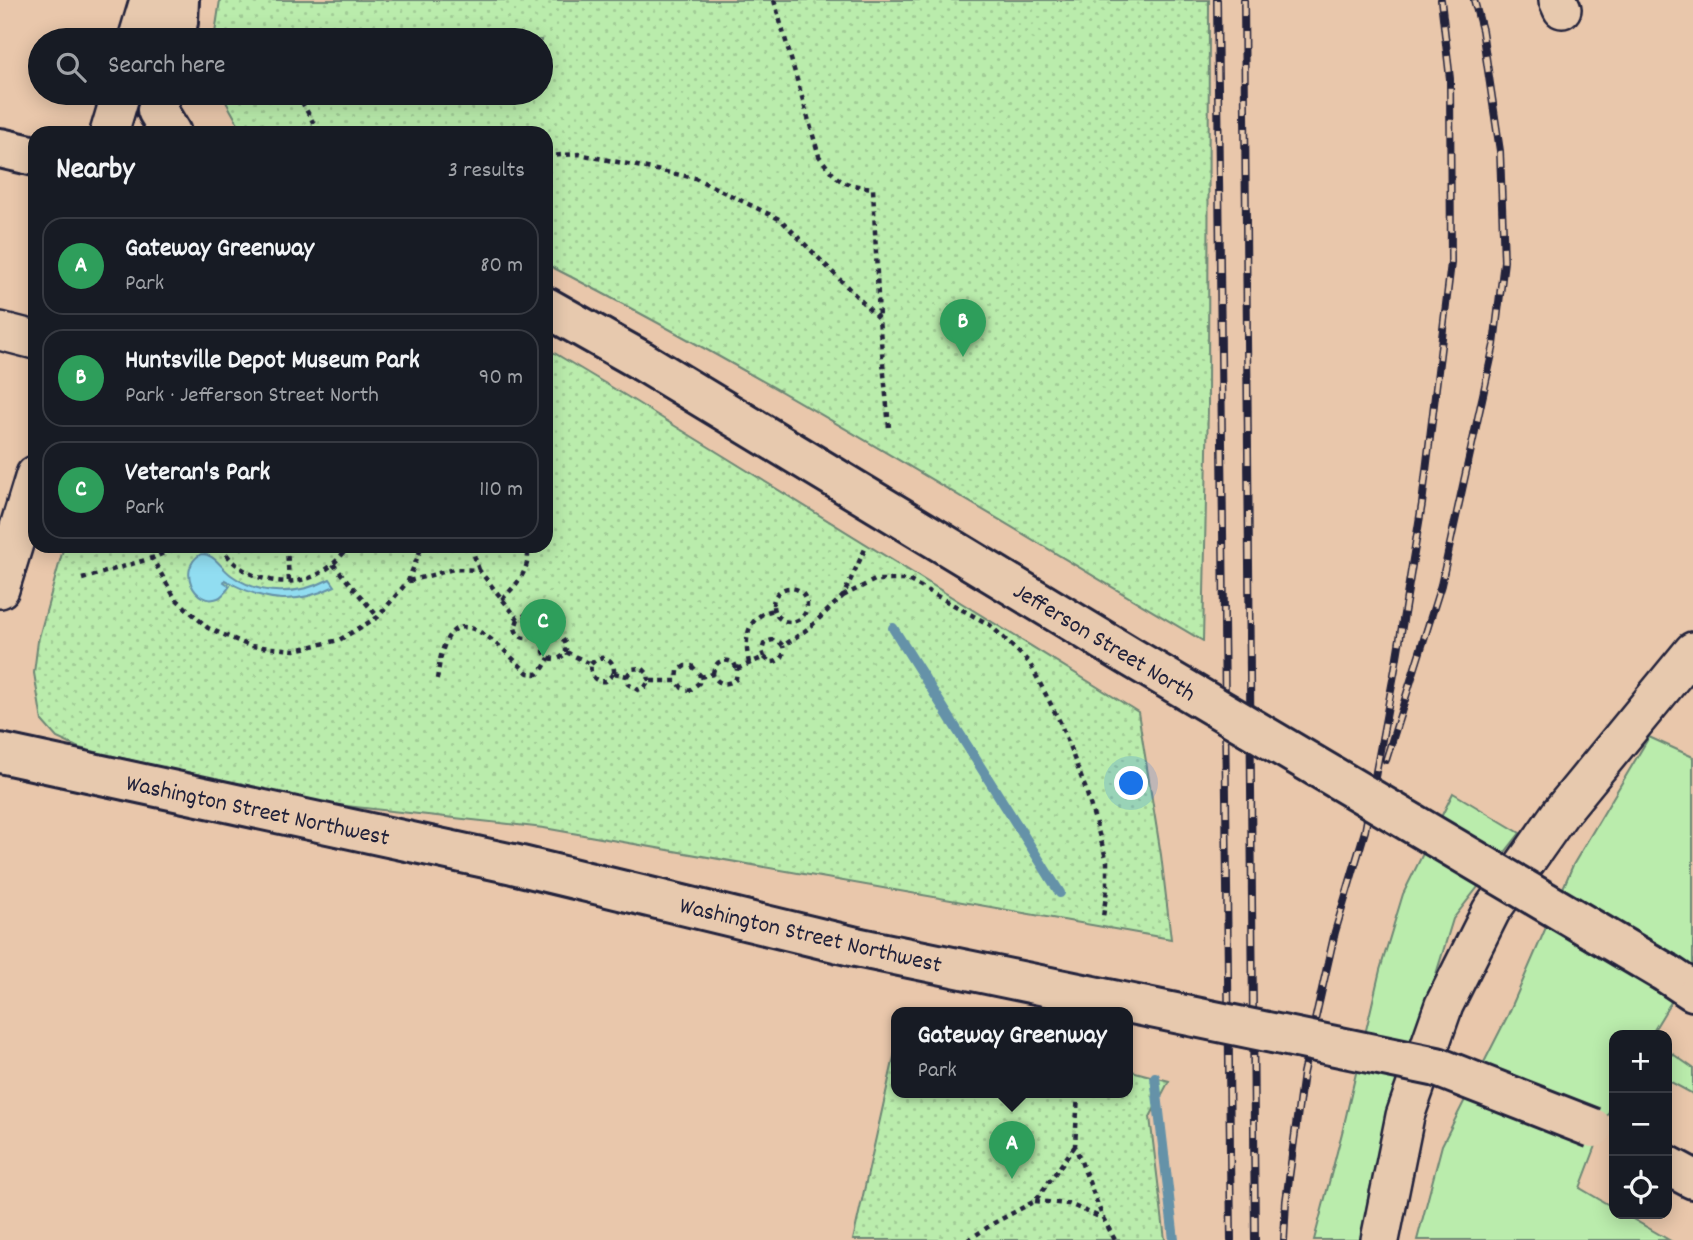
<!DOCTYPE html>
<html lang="en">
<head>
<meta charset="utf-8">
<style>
  body { margin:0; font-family:Dekko,sans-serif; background:#242831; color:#f1f3f6 }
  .controls { position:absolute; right:21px; bottom:21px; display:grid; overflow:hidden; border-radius:14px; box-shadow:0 4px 18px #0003 }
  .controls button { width:63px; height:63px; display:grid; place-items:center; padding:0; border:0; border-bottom:2px solid #363941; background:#171b24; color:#f1f3f6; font:35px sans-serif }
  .you { position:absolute; left:1132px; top:784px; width:24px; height:24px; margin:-18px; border:5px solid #fff; border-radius:50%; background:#1a73e8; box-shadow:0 0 0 10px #1a73e833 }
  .badge { display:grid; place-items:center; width:46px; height:46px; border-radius:50%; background:#1a73e8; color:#fff; font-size:23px; font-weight:700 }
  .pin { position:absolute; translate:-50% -58px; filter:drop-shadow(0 2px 4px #0008) }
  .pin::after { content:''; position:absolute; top:37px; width:24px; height:21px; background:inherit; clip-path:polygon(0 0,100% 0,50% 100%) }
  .popup { position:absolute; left:891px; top:1007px; width:242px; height:91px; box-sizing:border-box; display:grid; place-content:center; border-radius:14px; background:#171b24; filter:drop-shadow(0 2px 5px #0005); font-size:23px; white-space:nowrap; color:#9ea1a6 }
  .popup b { font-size:26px; color:#f1f3f6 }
  .popup::after { content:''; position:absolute; left:50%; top:100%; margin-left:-14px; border:14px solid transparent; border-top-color:#171b24 }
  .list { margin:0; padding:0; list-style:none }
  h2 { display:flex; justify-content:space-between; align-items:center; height:91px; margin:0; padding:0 28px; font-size:30px }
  h2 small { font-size:23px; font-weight:400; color:#9ea1a6 }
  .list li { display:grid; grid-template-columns:46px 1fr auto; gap:21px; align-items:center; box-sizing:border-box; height:98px; margin:0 14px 14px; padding:0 14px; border:2px solid #363941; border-radius:21px }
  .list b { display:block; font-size:26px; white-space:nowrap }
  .list p { margin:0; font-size:23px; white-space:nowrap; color:#9ea1a6 }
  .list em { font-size:23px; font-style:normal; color:#9ea1a6 }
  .icon { flex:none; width:38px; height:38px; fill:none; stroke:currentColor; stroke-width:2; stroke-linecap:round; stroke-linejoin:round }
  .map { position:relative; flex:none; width:1693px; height:1240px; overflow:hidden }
  .search { position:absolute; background:#171b24; box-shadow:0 4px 18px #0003; left:28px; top:28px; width:525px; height:77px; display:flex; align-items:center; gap:18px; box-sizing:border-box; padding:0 24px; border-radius:38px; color:#9ea1a6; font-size:26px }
  .panel { position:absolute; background:#171b24; box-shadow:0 4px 18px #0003; left:28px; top:126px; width:525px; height:427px; border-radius:21px }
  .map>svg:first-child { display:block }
  .grass { fill:#baecac; stroke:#6e8774; stroke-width:2 }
  .park { fill:url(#park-dots); stroke:#6e8774; stroke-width:2 }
  .water { fill:#91ddf1; stroke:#6592a8; stroke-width:2 }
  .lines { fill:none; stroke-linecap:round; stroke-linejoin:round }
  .stream { stroke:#6592a8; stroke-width:10 }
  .minor-casing { stroke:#22223b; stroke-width:42 }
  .major-casing { stroke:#22223b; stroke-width:44 }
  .path { stroke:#22223b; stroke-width:4.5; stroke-dasharray:5 5; stroke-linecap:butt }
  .minor { stroke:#e7c9ae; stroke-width:37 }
  .major { stroke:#e7c9ae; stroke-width:38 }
  .rail-casing { stroke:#22223b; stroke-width:8 }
  .rail { stroke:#e7c9ae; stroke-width:5; stroke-dasharray:16; stroke-linecap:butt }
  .major-bridge-casing { stroke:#22223b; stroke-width:44; stroke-linecap:butt }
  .major-bridge { stroke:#e7c9ae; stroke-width:38 }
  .labels { text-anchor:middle; stroke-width:5; stroke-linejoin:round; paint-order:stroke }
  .street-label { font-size:24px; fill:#22223b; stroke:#e7c9ae }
</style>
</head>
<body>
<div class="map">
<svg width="1693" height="1240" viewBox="0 0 1693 1240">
  <defs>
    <pattern id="park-dots" width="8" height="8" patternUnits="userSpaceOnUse" patternTransform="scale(1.75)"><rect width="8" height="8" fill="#baecac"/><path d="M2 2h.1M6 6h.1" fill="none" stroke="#a0ca95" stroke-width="1.8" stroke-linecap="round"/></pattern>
  </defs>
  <rect width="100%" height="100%" fill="#e9c7ab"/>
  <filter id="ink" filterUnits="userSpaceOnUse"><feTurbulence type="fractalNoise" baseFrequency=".0143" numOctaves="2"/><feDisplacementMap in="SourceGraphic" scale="14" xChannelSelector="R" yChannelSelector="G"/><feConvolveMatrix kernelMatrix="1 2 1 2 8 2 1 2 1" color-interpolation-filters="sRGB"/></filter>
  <g filter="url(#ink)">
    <!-- grass -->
    <path class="grass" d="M1649,737L1693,757V966L1651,1035H1614V1098L1580,1188L1614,1208V1214H1624L1669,1240H1417L1442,1145L1508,1015L1573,865Z
      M1453,793L1520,833L1453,919L1369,1192L1362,1240H1314L1343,1129L1380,970L1403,894Z
      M1667,1050L1693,1068V1094L1667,1080Z"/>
    <!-- park -->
    <path class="park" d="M220,0H1209L1208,405L1203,641C986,513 770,378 546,264V133H246L240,127L221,93H541V40H214Z
      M546,348L628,397L1138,712L1161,855L1171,939L544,828L310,802L79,748L57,738L42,721L34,673L38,641L64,546H546Z
      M896,1048L897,1093H1128V1070L1169,1081L1150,1117L1165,1240H853Z"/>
    <!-- water -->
    <path class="water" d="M201,554C215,554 220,567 231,575C261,597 299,595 330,579L335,586C294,606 264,602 225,580L224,582L230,586C226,591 223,596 218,598C195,607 176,569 201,554Z"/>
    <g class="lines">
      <!-- stream -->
      <path class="stream" d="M893,628L1060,893
        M1155,1077L1174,1240"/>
      <defs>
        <path id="minor" d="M1558,0L1562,9
          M137,40L149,0
          M109,133L121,93
          M0,331L35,340
          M0,589L35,475
          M1380,1240L1405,1116L1444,1005L1491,911L1561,812L1693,651"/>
        <path id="major" d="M174,40L178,22L179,0
          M161,93L157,110L171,133
          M0,148L35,156
          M546,307L642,361
          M0,753L513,864L856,947
          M1666,973L1693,991
          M1667,1165L1693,1179"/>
      </defs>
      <!-- minor casing -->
      <use href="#minor" class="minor-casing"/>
      <!-- major casing -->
      <use href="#major" class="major-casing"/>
      <!-- path -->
      <path class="path" d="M774,0L819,156C839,183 840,184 873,188L879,318
        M297,93L319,133
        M546,156L579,154L695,178L781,220L879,319L889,428
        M150,546L152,558L175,598L208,628L250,646L295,650L339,640L378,617L408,581L422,546
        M221,546C238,577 279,589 312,577C328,571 339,559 349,546
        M287,546L289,582
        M471,546L479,570
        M333,564L378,617
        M82,579L152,558L181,546
        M409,581L454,569L479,570L518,619L527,614L534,618L538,625L536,634L545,641L544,652C549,661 560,662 566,652L591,664C589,675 595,683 606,681L614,673
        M773 605a17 17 0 1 1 34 0a17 17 0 1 1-34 0Z
        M843,596L875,580H908L990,625L1029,662L1060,722L1085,787L1107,861V889L1103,917
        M502,599C517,585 532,568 527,546
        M518,619L515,628C518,639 527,641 536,634
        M545,641L555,636L562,638L566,644V652
        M764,657L762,651L764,644C771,639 777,638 783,646L809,628L843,596L865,549
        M749,663C744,639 746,616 774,610
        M591,664C600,653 615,657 614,673
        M737,669L764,657L770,662C780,663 786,655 783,646
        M614,673L627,676L628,684L638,690L645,687L649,681H677L682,688L690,690L699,683L700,675L692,666H685L678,671L677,681
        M713,674C714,662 723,657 734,663L737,669
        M627,676L632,669L642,668L648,674L649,681
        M700,677L713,674C717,685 728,686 736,679L737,669
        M437,679C439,668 440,656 444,646C461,597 509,657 528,673L538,674L544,667L549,658
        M1078,1093L1075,1146L1103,1218L1115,1240
        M1035,1201L1069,1204L1102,1218
        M968,1240L994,1223L1035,1201L1075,1146"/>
      <!-- minor -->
      <use href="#minor" class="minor"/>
      <!-- major -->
      <use href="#major" class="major"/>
      <defs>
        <path id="rail" d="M1217,0L1231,1240
          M1244,0L1255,1240
          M1386,760L1441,585L1494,345L1504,261L1500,151L1482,30L1474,0
          M1284,1240L1286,1201L1303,1073L1335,932L1365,831L1395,669L1422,504L1451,263L1450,79L1441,0"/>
      </defs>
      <!-- rail casing -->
      <use href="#rail" class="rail-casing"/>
      <!-- rail -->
      <use href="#rail" class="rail"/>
      <defs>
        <path id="major-bridge" d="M642,361L1129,656L1666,973
          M856,947L1437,1067L1593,1128"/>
      </defs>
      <!-- major-bridge casing -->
      <use href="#major-bridge" class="major-bridge-casing"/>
      <!-- major-bridge -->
      <use href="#major-bridge" class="major-bridge"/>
    </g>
  </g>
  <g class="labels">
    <!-- street labels -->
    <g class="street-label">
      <text transform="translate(1105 641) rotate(31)" y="8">Jefferson Street North</text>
      <text transform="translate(258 809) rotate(12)" y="8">Washington Street Northwest</text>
      <text transform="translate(811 934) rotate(13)" y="8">Washington Street Northwest</text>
    </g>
  </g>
</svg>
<div class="controls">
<button>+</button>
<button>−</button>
<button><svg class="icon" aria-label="locate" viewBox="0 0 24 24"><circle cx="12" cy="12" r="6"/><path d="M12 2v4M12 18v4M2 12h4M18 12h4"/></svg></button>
</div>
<div class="you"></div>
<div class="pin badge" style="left:1012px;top:1179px;background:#2e9e5b">A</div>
<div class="popup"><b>Gateway Greenway</b>Park</div>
<div class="pin badge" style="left:963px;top:357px;background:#2e9e5b">B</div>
<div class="pin badge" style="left:543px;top:657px;background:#2e9e5b">C</div>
<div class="search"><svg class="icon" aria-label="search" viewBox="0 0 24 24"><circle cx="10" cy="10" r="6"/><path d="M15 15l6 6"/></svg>Search here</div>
<section class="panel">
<h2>Nearby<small>3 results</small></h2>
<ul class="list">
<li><span class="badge" style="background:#2e9e5b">A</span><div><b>Gateway Greenway</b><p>Park</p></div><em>80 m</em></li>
<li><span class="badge" style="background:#2e9e5b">B</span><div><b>Huntsville Depot Museum Park</b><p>Park · Jefferson Street North</p></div><em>90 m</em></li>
<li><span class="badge" style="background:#2e9e5b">C</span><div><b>Veteran's Park</b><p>Park</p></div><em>110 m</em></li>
</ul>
</section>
</div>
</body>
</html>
